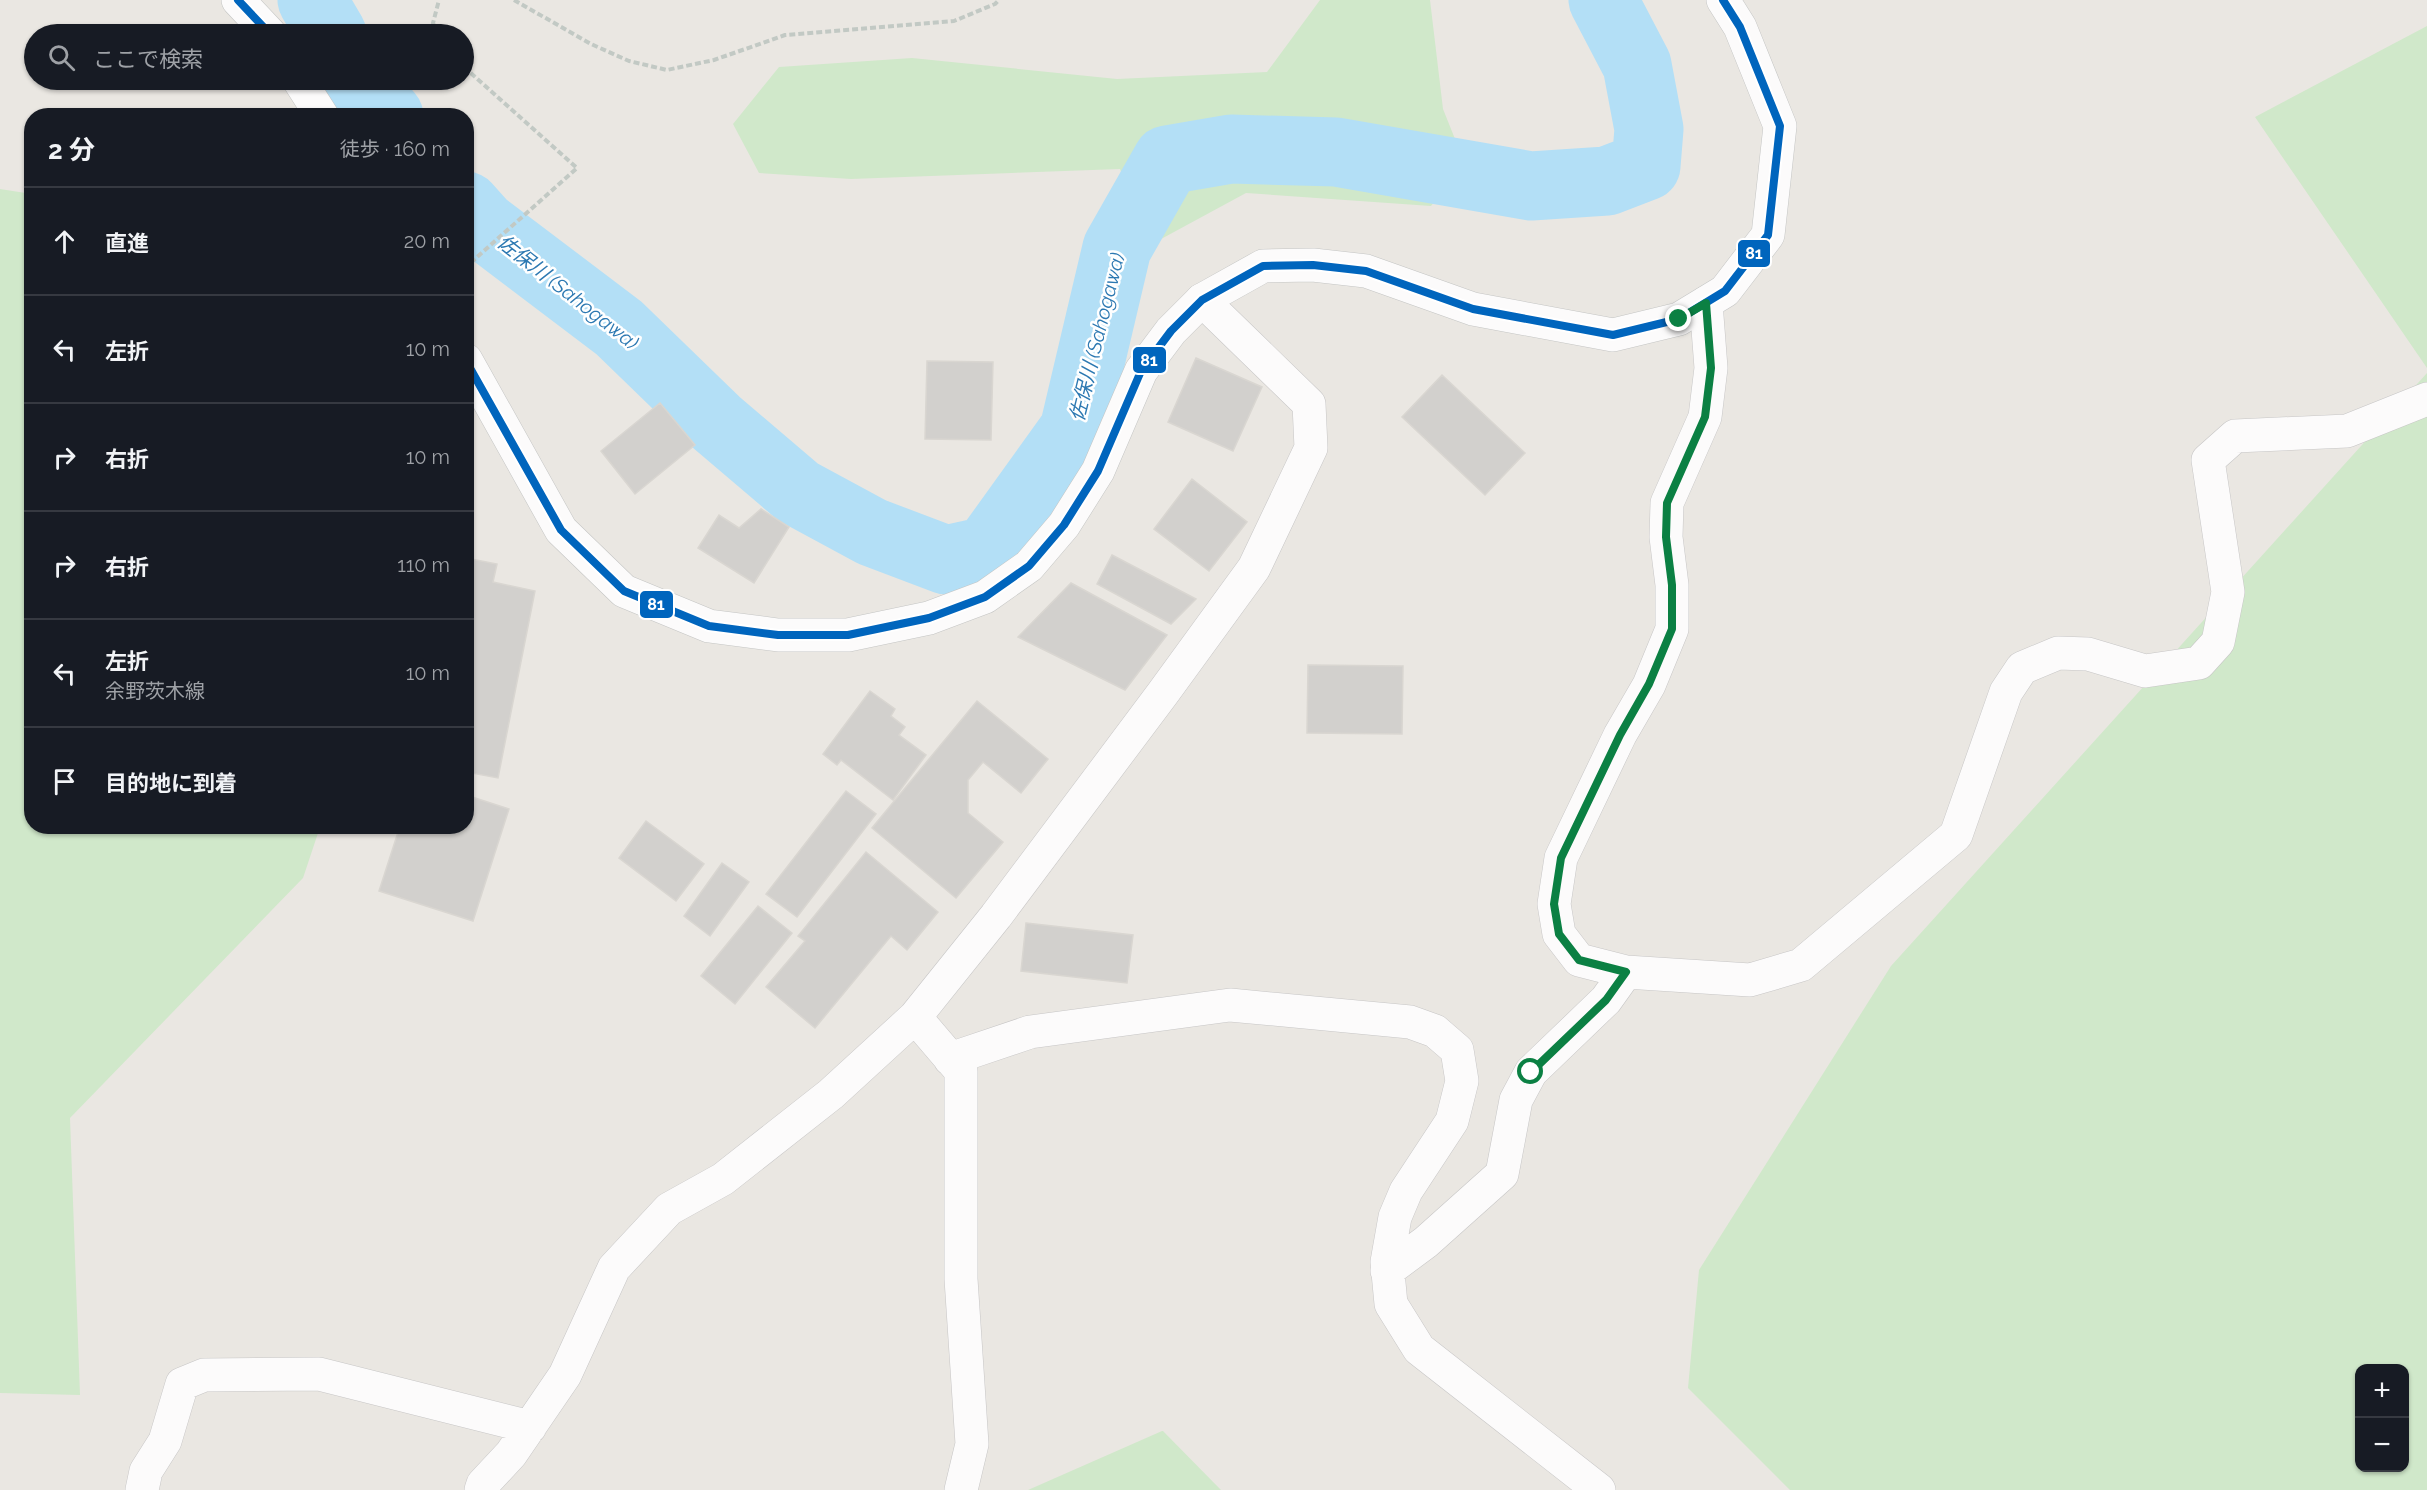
<!DOCTYPE html>
<html lang="ja">
<head>
<meta charset="utf-8">
<style>
  body { margin:0; font-family:Raleway,"Noto Sans JP",sans-serif; background:#242831; color:#f1f3f6 }
  .controls { position:absolute; right:18px; bottom:18px; display:grid; overflow:hidden; border-radius:12px; box-shadow:0 2px 4px #0004 }
  .controls button { width:54px; height:54px; display:grid; place-items:center; padding:0; border:0; border-bottom:2px solid #363941; background:#171b24; color:#f1f3f6; font:30px sans-serif }
  .stop { position:absolute; width:18px; height:18px; margin:-14px; border:4px solid #0b8043; border-radius:50%; background:#fff }
  .stop.end { background:#0b8043; border-color:#fff; box-shadow:0 2px 6px #0008 }
  .list { margin:0; padding:0; list-style:none }
  h2 { display:flex; justify-content:space-between; align-items:center; height:78px; margin:0; padding:0 24px; font-size:26px }
  h2 small { font-size:20px; font-weight:400; color:#9ea1a6 }
  .list li { display:grid; grid-template-columns:39px 1fr auto; gap:18px; align-items:center; box-sizing:border-box; height:108px; padding:0 24px; border-top:2px solid #363941 }
  .list b { display:block; font-size:22px; white-space:nowrap }
  .list p { margin:0; font-size:20px; white-space:nowrap; color:#9ea1a6 }
  .list em { font-size:20px; font-style:normal; color:#9ea1a6 }
  .icon { flex:none; width:33px; height:33px; fill:none; stroke:currentColor; stroke-width:2; stroke-linecap:round; stroke-linejoin:round }
  .map { position:relative; flex:none; width:2427px; height:1490px; overflow:hidden }
  .search { position:absolute; background:#171b24; box-shadow:0 2px 4px #0004; left:24px; top:24px; width:450px; height:66px; display:flex; align-items:center; gap:15px; box-sizing:border-box; padding:0 21px; border-radius:33px; color:#9ea1a6; font-size:22px }
  .panel { position:absolute; background:#171b24; box-shadow:0 2px 4px #0004; left:24px; top:108px; width:450px; height:726px; border-radius:24px }
  .map>svg:first-child { display:block }
  .green { fill:#d0e8ca; fill-rule:evenodd }
  .lines { fill:none; stroke-linecap:round; stroke-linejoin:round }
  .river { stroke:#b3dff6; stroke-width:69 }
  .building { fill:#d2d0cd; stroke:#d9d6d1; stroke-width:1.5 }
  .minor-casing { stroke:#c7c6c6; stroke-width:34 }
  .secondary-casing { stroke:#c4c5c4; stroke-width:34 }
  .path { stroke:#c2c9c4; stroke-width:4; stroke-dasharray:6 3; stroke-linecap:butt }
  .minor { stroke:#fcfbfb; stroke-width:33 }
  .secondary { stroke:#fcfbfb; stroke-width:33 }
  .bus-1-casing { stroke:#fff; stroke-width:12 }
  .bus-1 { stroke:#0065bd; stroke-width:8 }
  .route { stroke:#0b8043; stroke-width:8 }
  .labels { text-anchor:middle; stroke-width:5; stroke-linejoin:round; paint-order:stroke }
  .water-label { font-size:20px; font-style:italic; fill:#2d79b2; stroke:#fff }
  .line-badge { stroke:#fff; stroke-width:2 }
  .badge-label { font-size:16px; text-anchor:middle; font-weight:bold; fill:#fff }
</style>
</head>
<body>
<div class="map">
<svg width="2427" height="1490" viewBox="0 0 2427 1490">
  <rect width="100%" height="100%" fill="#eae7e2"/>
  <!-- green -->
  <path class="green" d="M1320,0H1430L1443,109L1465,164L1431,206L1246,193L1150,245L1120,169L851,179L759,173L733,124L779,67L912,58L1117,79L1267,72Z
    M2427,26V368L2255,117Z
    M0,189L32,194V826L320,827L303,878L70,1118L80,1395L0,1393Z
    M2427,373V1490H1790L1688,1388L1699,1270L1891,966ZM2360,1368H2404V1468H2360Z
    M1163,1431L1221,1490H1028L1162,1431Z"/>
  <g class="lines">
    <!-- river -->
    <path class="river" d="M312,0L332,34
      M358,80L389,116
      M466,206L483,225L619,328L717,423L798,492L872,532L946,560L987,551L1074,430L1117,248L1167,160L1231,149L1336,152L1531,186L1607,181L1646,166L1649,129L1637,65L1603,0"/>
  </g>
  <!-- building -->
  <path class="building" d="M1196,358L1262,387L1233,451L1168,422Z
    M927,361L993,362L991,440L925,439Z
    M1442,375L1525,453L1485,495L1402,417Z
    M660,403L695,445L635,494L601,451Z
    M1192,479L1247,522L1209,571L1154,529Z
    M761,509L789,527L754,583L698,548L719,515L739,528Z
    M1112,555L1196,599L1171,624L1097,584Z
    M466,558L497,564L493,582L535,591L498,778L466,772Z
    M1071,583L1167,635L1125,690L1018,637Z
    M1308,665L1403,666L1402,734L1307,733Z
    M870,691L895,709L891,716L905,727L899,735L926,755L893,800L841,760L837,765L823,754Z
    M977,701L1048,759L1021,793L983,762L968,780V813L1003,842L956,898L872,828Z
    M846,791L876,814L797,917L766,894Z
    M466,795L509,809L473,921L379,891L400,826H466Z
    M646,821L704,864L676,901L619,858Z
    M866,852L938,912L907,950L891,936L815,1028L766,987L805,941L798,936Z
    M722,863L749,882L710,936L684,916Z
    M758,906L792,933L735,1004L701,976Z
    M1026,923L1133,935L1127,983L1021,971Z"/>
  <g class="lines">
    <defs>
      <path id="minor" d="M1706,303L1711,368L1705,417L1667,503L1666,537L1672,585V629L1649,685L1620,735L1561,858L1554,904L1559,934L1579,960L1626,972L1750,980L1801,965L1956,835L2006,692L2022,668L2058,653L2088,654L2145,671L2199,663L2218,642L2228,592L2208,460L2235,436L2347,431L2427,399
        M915,1017L961,1071V1279L972,1444L961,1490
        M950,1059L1030,1032L1230,1005L1410,1022L1435,1031L1457,1050L1462,1081L1452,1121L1406,1191L1395,1217L1387,1262L1391,1304L1419,1349L1599,1490
        M1387,1271L1426,1242L1502,1174L1516,1100L1531,1072L1606,1000L1626,972
        M142,1490L146,1471L165,1441L182,1384L204,1375L319,1374L530,1427
        M481,1490L483,1484L511,1454L565,1375L614,1268L669,1209L723,1179L831,1094L915,1017L996,916L1163,693L1254,568L1311,448L1309,404L1202,300"/>
      <path id="secondary" d="M238,0L270,34
        M299,80L322,116
        M466,360L561,530L624,591L709,626L778,635H848L929,618L985,597L1029,566L1064,525L1098,471L1141,371L1171,331L1202,300L1263,266L1313,265L1366,271L1473,309L1613,335L1679,319L1725,291L1768,235L1780,126L1740,27L1723,0"/>
    </defs>
    <!-- minor casing -->
    <use href="#minor" class="minor-casing"/>
    <!-- secondary casing -->
    <use href="#secondary" class="secondary-casing"/>
    <!-- path -->
    <path class="path" d="M514,0L591,44L629,61L667,70L714,60L785,35L954,21L995,4L999,0
      M438,34L433,23L439,0
      M464,67L577,168L466,267"/>
    <!-- minor -->
    <use href="#minor" class="minor"/>
    <!-- secondary -->
    <use href="#secondary" class="secondary"/>
    <defs>
      <path id="bus-1" d="M238,0L270,34
        M466,361L561,530L624,591L709,626L778,635H848L929,618L985,597L1029,566L1064,525L1098,471L1141,371L1171,331L1202,300L1263,266L1313,265L1366,271L1473,309L1613,335L1679,319L1725,291L1768,235L1780,126L1740,27L1723,0"/>
    </defs>
    <!-- bus-1 casing -->
    <use href="#bus-1" class="bus-1-casing"/>
    <!-- bus-1 -->
    <use href="#bus-1" class="bus-1"/>
  </g>
  <g class="lines">
    <!-- route -->
    <path class="route" d="M1531,1072L1606,1000L1626,972L1579,960L1559,934L1554,904L1561,858L1620,735L1649,684L1672,629V585L1666,537L1667,503L1705,417L1711,368L1706,303L1679,319"/>
  </g>
  <g class="labels">
    <!-- water labels -->
    <g class="water-label">
      <text transform="translate(568 292) rotate(38)" y="7">佐保川 (Sahogawa)</text>
      <text transform="translate(1097 337) rotate(-76)" y="7">佐保川 (Sahogawa)</text>
    </g>
  </g>
  <g class="line-badge">
    <rect x="1737" y="239" width="34" height="29" rx="6" fill="#0065bd"/>
    <rect x="1132" y="346" width="35" height="28" rx="6" fill="#0065bd"/>
    <rect x="639" y="590" width="35" height="29" rx="6" fill="#0065bd"/>
  </g>
  <g class="badge-label">
    <text x="1754" y="259">81</text>
    <text x="1149" y="366">81</text>
    <text x="656" y="610">81</text>
  </g>
</svg>
<div class="controls">
<button>+</button>
<button>−</button>
</div>
<div class="stop" style="left:1531px;top:1072px"></div>
<div class="stop end" style="left:1679px;top:319px"></div>
<div class="search"><svg class="icon" aria-label="search" viewBox="0 0 24 24"><circle cx="10" cy="10" r="6"/><path d="M15 15l6 6"/></svg>ここで検索</div>
<section class="panel">
<h2>2 分<small>徒歩 · 160 m</small></h2>
<ul class="list">
<li><svg class="icon" aria-label="ahead" viewBox="0 0 24 24"><path d="M12 20V5M6 11l6-6 6 6"/></svg><div><b>直進</b></div><em>20 m</em></li>
<li><svg class="icon" aria-label="left" viewBox="0 0 24 24"><path d="M17 20v-9H6M10 6l-5 5 5 5"/></svg><div><b>左折</b></div><em>10 m</em></li>
<li><svg class="icon" aria-label="right" viewBox="0 0 24 24"><path d="M7 20v-9h11M14 6l5 5-5 5"/></svg><div><b>右折</b></div><em>10 m</em></li>
<li><svg class="icon" aria-label="right" viewBox="0 0 24 24"><path d="M7 20v-9h11M14 6l5 5-5 5"/></svg><div><b>右折</b></div><em>110 m</em></li>
<li><svg class="icon" aria-label="left" viewBox="0 0 24 24"><path d="M17 20v-9H6M10 6l-5 5 5 5"/></svg><div><b>左折</b><p>余野茨木線</p></div><em>10 m</em></li>
<li><svg class="icon" aria-label="arrive" viewBox="0 0 24 24"><path d="M6 21V4h12l-3 4 3 4H6"/></svg><div><b>目的地に到着</b></div></li>
</ul>
</section>
</div>
</body>
</html>
